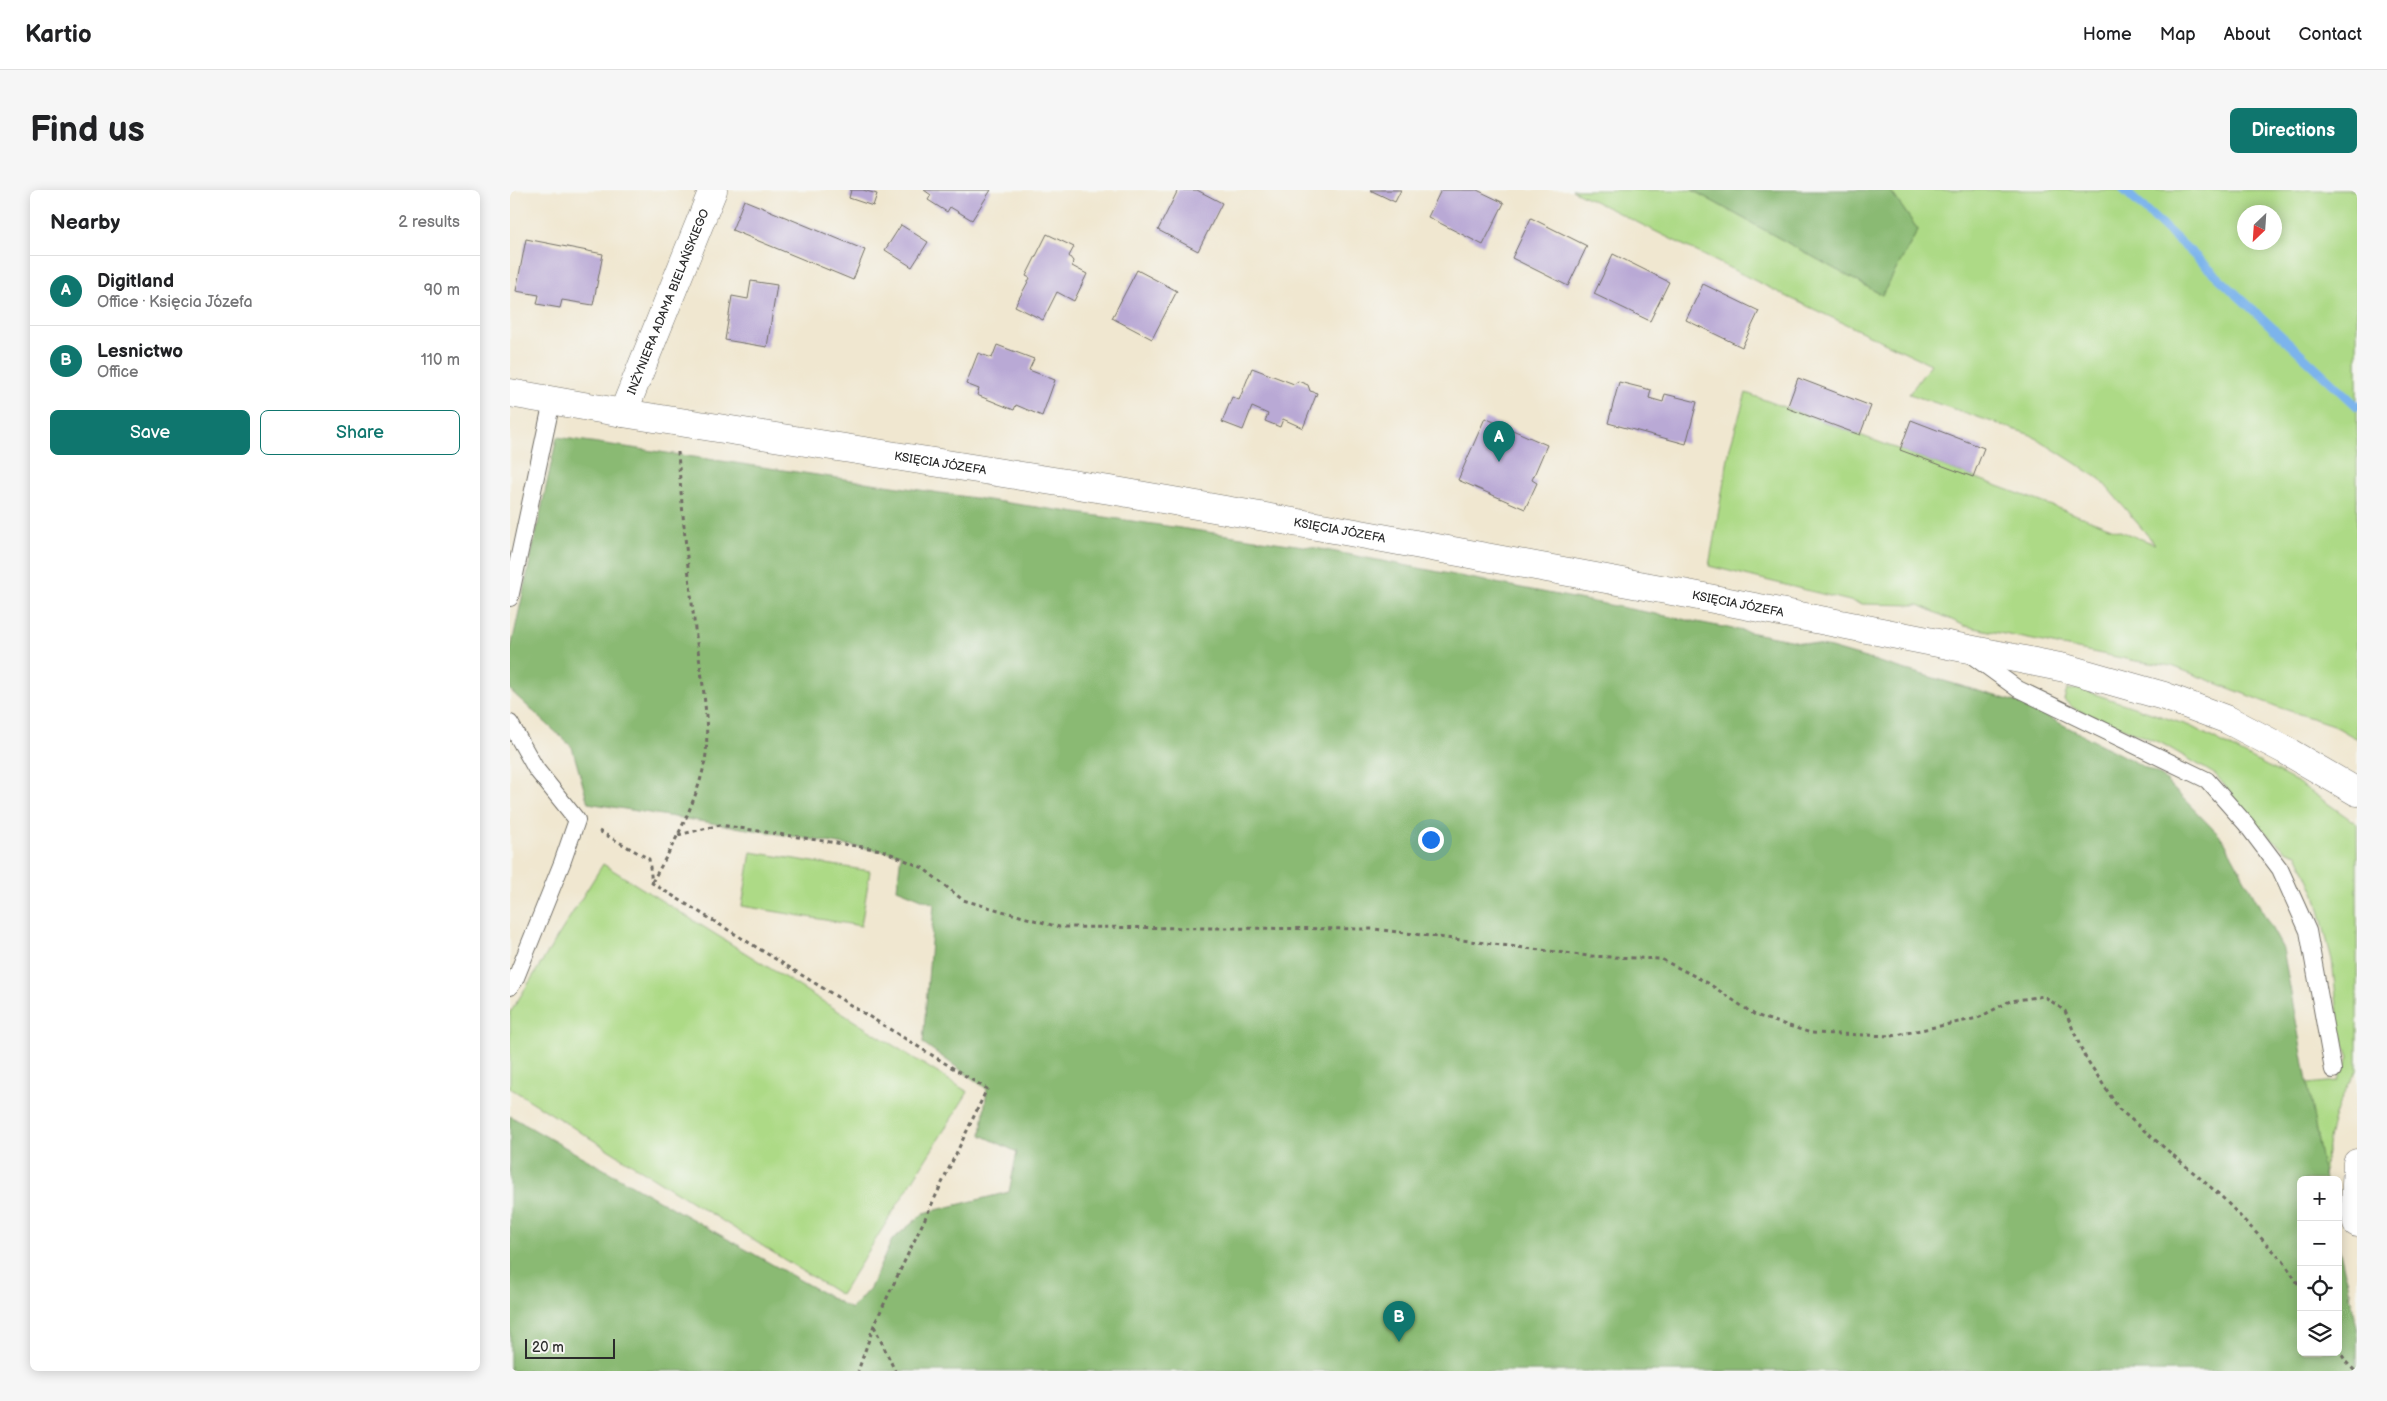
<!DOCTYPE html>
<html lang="en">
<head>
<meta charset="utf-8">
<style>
  body { margin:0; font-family:"Balsamiq Sans",sans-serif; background:#f6f6f6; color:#202124 }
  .controls { position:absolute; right:15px; bottom:15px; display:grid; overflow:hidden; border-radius:8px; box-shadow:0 2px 12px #0003 }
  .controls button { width:45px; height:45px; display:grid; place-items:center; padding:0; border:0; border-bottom:1px solid #e0e0e0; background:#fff; color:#202124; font:25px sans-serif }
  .compass { position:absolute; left:1727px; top:15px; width:45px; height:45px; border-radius:50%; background:#fff; box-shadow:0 2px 12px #0003; rotate:205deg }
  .scale { position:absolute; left:15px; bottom:12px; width:90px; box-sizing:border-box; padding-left:5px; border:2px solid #2b2b2b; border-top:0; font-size:14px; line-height:18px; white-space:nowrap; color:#2b2b2b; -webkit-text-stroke:4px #f6f6f2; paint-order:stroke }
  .you { position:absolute; left:920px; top:649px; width:18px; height:18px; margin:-12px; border:4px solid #fff; border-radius:50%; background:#1a73e8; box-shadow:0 0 0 8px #1a73e833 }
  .badge { display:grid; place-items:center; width:32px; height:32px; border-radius:50%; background:#0f766e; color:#fff; font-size:16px; font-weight:700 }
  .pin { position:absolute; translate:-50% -41px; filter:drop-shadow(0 1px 2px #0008) }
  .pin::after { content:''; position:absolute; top:26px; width:18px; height:15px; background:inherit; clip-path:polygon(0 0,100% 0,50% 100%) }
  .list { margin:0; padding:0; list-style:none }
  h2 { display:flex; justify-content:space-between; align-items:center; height:65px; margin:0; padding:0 20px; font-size:21px }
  h2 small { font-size:16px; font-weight:400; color:#757577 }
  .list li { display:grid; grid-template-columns:32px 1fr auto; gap:15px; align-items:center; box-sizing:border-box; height:70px; padding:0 20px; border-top:1px solid #e0e0e0 }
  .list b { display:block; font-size:19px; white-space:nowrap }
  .list p { margin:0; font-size:16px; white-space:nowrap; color:#757577 }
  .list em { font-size:16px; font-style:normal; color:#757577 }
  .actions { display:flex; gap:10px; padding:15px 20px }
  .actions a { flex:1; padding:11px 0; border:1px solid #0f766e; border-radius:8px; text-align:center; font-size:18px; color:#0f766e }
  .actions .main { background:#0f766e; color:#fff }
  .icon { flex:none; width:28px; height:28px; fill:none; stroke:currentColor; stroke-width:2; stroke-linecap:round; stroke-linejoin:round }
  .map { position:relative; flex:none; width:1847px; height:1181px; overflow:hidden; border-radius:8px }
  header { display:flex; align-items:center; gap:30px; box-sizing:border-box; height:70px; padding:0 25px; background:#fff; border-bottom:1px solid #e0e0e0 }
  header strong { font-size:24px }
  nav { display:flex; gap:28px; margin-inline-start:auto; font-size:18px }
  .intro { display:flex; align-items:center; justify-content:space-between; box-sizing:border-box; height:120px; padding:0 30px }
  h1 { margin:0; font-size:35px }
  .button { padding:12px 22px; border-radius:8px; background:#0f766e; color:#fff; font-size:18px; font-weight:700 }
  main { display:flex; gap:30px; padding:0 30px }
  aside { flex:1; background:#fff; border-radius:8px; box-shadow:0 2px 12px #0003 }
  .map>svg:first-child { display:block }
  .green { fill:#adda86; stroke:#6c8258; fill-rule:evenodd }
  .forest { fill:#8aba73; stroke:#5a724f }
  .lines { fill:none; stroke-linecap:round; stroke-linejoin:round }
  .stream { stroke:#7cb4ec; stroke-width:9 }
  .building { fill:#b9a9d5 }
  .service-casing { stroke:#706d65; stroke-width:18 }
  .minor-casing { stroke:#706d65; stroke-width:29 }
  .tertiary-casing { stroke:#706d65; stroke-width:29 }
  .path { stroke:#706d65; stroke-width:3; stroke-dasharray:4 4; stroke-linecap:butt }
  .service { stroke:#fff; stroke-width:16 }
  .minor { stroke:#fff; stroke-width:28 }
  .tertiary { stroke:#fff; stroke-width:28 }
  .labels { text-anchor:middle; stroke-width:4; stroke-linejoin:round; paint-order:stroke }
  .street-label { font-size:12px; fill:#2b2b2b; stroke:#f6f6f2 }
</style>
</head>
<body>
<header>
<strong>Kartio</strong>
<nav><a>Home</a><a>Map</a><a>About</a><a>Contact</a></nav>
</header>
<div class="intro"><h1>Find us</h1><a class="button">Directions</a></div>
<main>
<aside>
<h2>Nearby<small>2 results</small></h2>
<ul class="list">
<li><span class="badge">A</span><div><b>Digitland</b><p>Office · Księcia Józefa</p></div><em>90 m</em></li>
<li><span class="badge">B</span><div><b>Lesnictwo</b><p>Office</p></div><em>110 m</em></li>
</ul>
<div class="actions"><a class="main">Save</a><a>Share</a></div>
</aside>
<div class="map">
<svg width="1847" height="1181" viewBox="0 0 1847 1181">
  <rect width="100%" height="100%" fill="#f6f6f2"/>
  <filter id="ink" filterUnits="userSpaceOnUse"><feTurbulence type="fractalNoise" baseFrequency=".02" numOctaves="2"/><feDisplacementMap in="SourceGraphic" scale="10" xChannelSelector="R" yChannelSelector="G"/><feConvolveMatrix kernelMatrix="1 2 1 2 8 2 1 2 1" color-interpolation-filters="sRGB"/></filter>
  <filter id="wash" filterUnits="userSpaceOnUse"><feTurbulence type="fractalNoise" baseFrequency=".0096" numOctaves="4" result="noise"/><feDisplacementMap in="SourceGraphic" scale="20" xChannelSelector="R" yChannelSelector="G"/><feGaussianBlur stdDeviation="1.12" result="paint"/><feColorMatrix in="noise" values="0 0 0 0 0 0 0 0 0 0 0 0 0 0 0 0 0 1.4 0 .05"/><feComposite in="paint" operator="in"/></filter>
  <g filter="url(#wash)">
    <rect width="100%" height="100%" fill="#f0e7d0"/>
    <!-- green -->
    <path class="green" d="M1062,0H1182L1372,105L1408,40L1380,0H1847V549L1823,535L1768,517L1662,476L1626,471L1455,436L1409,415L1352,414L1199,376L1220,257L1236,203L1645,354L1590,289L1521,245L1399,204L1421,174L1280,108ZM1734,22H1764V52H1734Z
      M1570,499L1680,536L1787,592L1847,634V881C1822,919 1819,943 1814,987L1797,894L1827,891L1839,867L1830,843L1822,770L1805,704L1787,664L1775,660L1747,635L1706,585L1653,554L1565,519L1554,510L1557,500Z
      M241,662L360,681L351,736L232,716Z
      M93,674L458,902L331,1105L0,898V823Z"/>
    <!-- forest -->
    <path class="forest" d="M1182,0H1380L1408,40L1372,105Z
      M47,247L800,357L1321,458L1513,514L1650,585L1713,649L1773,759L1815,990H1791V1162H1828V1053L1847,1137V1181H0V926L341,1119L360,1098L382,1050L414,1023L499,1002L507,962L471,945L477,899L413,853L424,714L387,699L391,664L78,613L62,557L0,500V463Z"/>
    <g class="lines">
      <!-- stream -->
      <path class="stream" d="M1614,0L1847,216"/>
    </g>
    <g id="blocks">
      <!-- building -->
      <path class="building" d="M341,0H353L367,4L363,16L339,8Z
        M414,0H481L462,30L440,17L437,22L418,10L421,5Z
        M668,0H687L712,13L688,61L648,40Z
        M860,0H891L885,12Z
        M931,0H967L994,13L973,55L918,27Z
        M234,10L355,60L343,90L222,40Z
        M1021,28L1077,56L1058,96L1002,68Z
        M391,35L418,52L402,77L375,60Z
        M537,44L564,57L559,66L563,71L562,76L577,84L564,111L547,102L533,130L505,116L520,88L516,86Z
        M16,49L93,64L83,115L52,110L50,118L27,114L29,105L6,101Z
        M1103,64L1159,92L1140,131L1084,104Z
        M627,80L667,101L642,149L602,128Z
        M241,91L267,95L257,157L215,150L222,106L238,109Z
        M1193,94L1249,121L1232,157L1176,130Z
        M487,155L524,169L519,180L545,190L532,226L506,215L504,220L467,205L469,199L456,194L468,163L482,168Z
        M742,178L784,194L788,191L798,195L800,201L807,203L793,238L773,229L770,237L755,231L758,224L742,217L733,240L712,232L722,207L729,210Z
        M1288,188L1361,216L1350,245L1277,218Z
        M1109,192L1141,200L1139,208L1153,212L1155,204L1187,212L1176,254L1098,233Z
        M975,228L1037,255L1022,290L1027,293L1015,319L948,290Z
        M1401,230L1474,258L1463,287L1390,260Z"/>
    </g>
  </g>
  <g filter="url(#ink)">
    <use href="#blocks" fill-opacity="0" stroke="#706d65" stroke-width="1"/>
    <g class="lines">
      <defs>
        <path id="service" d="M0,408L42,211
          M1461,465L1508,499L1697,590L1736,634L1770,679L1798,741L1823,880
          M0,533L26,579L67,630L52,673L5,790L0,797"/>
        <g id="minor">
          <path id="s1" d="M113,223L203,0"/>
          <path d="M1847,973L1845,1017L1847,1033"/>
        </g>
        <g id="tertiary">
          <path id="s2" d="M0,203L113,223L606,301L829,340L1178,404L1555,478L1654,506L1718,530L1775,560L1847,602"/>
        </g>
      </defs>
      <!-- service casing -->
      <use href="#service" class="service-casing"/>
      <!-- minor casing -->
      <use href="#minor" class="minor-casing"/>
      <!-- tertiary casing -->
      <use href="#tertiary" class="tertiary-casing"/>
      <!-- path -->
      <path class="path" d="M89,641L139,669L142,693L477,899L364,1135L348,1181
        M168,645L210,635L372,660L413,678L453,710L549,737L864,739L1079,766L1151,769L1198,793L1245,825L1301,843L1382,846L1468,828L1500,811L1534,806L1555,821L1574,865L1609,919L1711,1006L1773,1071L1791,1098
        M142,692C163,656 187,612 195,571C201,535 190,476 185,439C178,380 172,321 168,262
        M364,1136L385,1181
        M1828,1158L1836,1172L1845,1181"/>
      <!-- service -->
      <use href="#service" class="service"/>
      <!-- minor -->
      <use href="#minor" class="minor"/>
      <!-- tertiary -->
      <use href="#tertiary" class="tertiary"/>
    </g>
  </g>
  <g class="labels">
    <!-- street labels -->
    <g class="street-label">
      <text dy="4" stroke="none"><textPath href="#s1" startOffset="120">INŻYNIERA ADAMA BIELAŃSKIEGO</textPath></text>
      <text dy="4" stroke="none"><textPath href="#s2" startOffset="436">KSIĘCIA JÓZEFA</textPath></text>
      <text dy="4" stroke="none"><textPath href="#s2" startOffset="841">KSIĘCIA JÓZEFA</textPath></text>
      <text dy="4" stroke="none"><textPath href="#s2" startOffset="1246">KSIĘCIA JÓZEFA</textPath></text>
    </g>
  </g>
</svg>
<div class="controls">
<button>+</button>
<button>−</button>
<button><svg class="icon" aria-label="locate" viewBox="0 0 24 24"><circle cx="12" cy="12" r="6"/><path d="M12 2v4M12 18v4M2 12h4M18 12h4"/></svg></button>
<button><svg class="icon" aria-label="layers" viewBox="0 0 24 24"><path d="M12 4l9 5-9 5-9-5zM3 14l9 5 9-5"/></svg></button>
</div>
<svg class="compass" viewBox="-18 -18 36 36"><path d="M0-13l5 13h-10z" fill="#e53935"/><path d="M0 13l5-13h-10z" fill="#757577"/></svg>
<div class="scale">20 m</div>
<div class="you"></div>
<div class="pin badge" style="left:989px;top:272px">A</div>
<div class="pin badge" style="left:889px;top:1152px">B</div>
</div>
</main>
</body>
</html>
